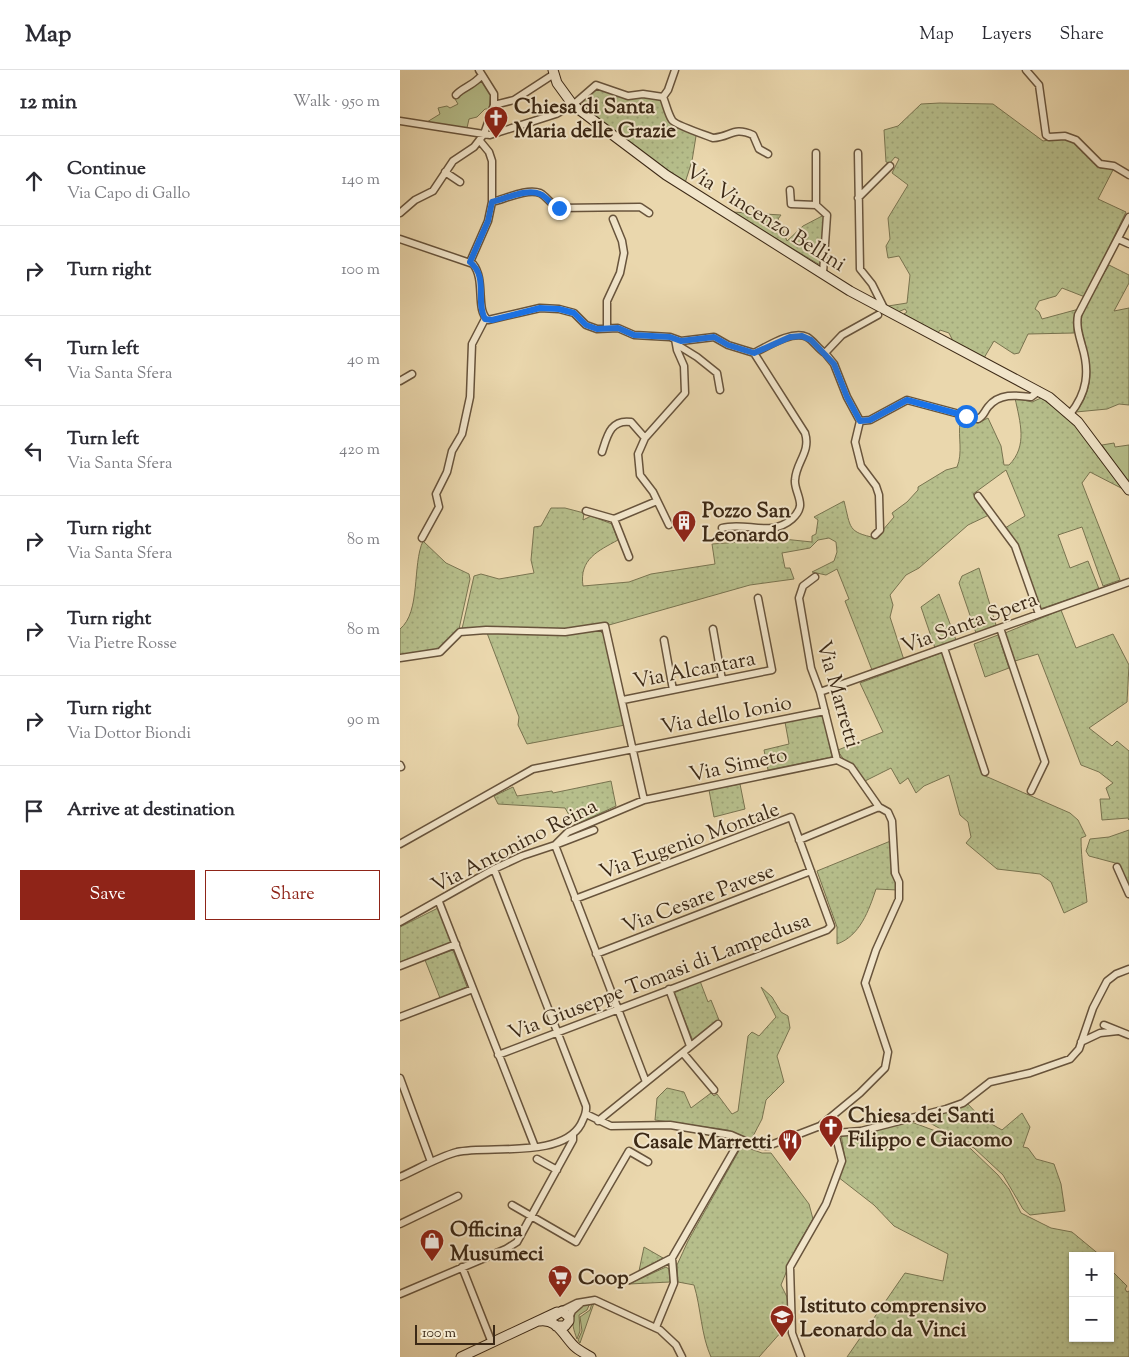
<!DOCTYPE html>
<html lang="en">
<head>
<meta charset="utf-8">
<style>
  body { margin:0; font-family:"Sorts Mill Goudy",serif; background:#f2f2f3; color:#2b2b33 }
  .controls { position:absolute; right:15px; bottom:15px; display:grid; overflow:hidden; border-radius:0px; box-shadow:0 1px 4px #0004 }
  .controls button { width:45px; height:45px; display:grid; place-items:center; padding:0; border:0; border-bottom:1px solid #e1e1e2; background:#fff; color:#2b2b33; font:25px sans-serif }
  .scale { position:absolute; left:15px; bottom:12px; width:80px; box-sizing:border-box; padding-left:5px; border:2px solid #3c2916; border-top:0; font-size:14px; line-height:18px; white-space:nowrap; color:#3c2916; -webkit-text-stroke:4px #f1e5ca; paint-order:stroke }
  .stop { position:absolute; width:15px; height:15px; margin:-11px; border:4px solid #1a73e8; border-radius:50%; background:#fff }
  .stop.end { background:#1a73e8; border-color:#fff; box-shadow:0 1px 5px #0008 }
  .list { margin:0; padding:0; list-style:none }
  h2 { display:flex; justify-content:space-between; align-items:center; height:65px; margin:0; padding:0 20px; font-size:21px }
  h2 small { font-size:16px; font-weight:400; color:#7c7c81 }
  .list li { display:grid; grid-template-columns:32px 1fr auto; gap:15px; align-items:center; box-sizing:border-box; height:90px; padding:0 20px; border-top:1px solid #e1e1e2 }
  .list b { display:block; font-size:19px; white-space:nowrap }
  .list p { margin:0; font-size:16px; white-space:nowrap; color:#7c7c81 }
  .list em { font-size:16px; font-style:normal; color:#7c7c81 }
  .actions { display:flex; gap:10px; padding:15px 20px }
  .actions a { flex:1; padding:11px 0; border:1px solid #8f2418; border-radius:0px; text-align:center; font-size:18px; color:#8f2418 }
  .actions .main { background:#8f2418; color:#fff }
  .icon { flex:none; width:28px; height:28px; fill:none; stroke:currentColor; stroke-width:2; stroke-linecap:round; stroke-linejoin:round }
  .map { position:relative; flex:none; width:729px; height:1287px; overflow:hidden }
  header { display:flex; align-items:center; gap:30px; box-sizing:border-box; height:70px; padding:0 25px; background:#fff; border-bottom:1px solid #e1e1e2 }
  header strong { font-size:24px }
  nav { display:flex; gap:28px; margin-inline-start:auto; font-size:18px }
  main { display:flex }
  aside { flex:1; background:#fff }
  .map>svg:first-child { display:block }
  .grass { fill:url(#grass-dots); stroke:#797450 }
  .garden { fill:#b6be8b; stroke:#797450 }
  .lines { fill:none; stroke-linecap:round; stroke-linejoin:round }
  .street-casing { stroke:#68543c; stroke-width:9 }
  .secondary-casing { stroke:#3c2916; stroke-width:11 }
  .street { stroke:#f1e5ca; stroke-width:6 }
  .secondary { stroke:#f1e5ca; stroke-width:9 }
  .route { stroke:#1a73e8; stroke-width:6 }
  .labels { text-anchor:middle; stroke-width:4; stroke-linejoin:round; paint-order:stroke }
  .poi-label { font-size:21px; font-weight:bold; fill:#3c2916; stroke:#f1e5ca; text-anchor:start }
  .street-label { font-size:21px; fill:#3c2916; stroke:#f1e5ca }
</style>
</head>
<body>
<header>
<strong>Map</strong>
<nav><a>Map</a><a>Layers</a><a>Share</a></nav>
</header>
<main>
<aside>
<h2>12 min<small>Walk · 950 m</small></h2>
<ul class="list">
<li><svg class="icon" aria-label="ahead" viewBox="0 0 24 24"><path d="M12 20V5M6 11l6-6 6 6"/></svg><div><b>Continue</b><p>Via Capo di Gallo</p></div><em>140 m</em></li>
<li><svg class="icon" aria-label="right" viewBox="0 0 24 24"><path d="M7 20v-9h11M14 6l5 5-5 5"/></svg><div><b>Turn right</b></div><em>100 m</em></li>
<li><svg class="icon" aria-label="left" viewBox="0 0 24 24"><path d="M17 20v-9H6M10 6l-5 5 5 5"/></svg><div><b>Turn left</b><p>Via Santa Sfera</p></div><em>40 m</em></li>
<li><svg class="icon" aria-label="left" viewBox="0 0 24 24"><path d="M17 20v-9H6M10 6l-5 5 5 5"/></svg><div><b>Turn left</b><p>Via Santa Sfera</p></div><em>420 m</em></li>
<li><svg class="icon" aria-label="right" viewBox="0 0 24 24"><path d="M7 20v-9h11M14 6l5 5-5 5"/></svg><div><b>Turn right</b><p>Via Santa Sfera</p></div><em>80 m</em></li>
<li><svg class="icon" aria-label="right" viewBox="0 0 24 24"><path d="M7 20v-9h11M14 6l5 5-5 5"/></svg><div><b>Turn right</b><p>Via Pietre Rosse</p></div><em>80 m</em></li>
<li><svg class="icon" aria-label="right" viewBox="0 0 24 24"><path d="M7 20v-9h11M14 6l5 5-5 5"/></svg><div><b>Turn right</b><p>Via Dottor Biondi</p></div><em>90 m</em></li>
<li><svg class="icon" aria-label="arrive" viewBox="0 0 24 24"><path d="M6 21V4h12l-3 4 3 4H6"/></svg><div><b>Arrive at destination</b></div></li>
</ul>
<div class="actions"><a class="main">Save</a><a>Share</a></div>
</aside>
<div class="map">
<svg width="729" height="1287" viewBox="0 0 729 1287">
  <defs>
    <pattern id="grass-dots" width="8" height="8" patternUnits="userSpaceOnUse" patternTransform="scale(1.25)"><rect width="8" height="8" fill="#b6be8b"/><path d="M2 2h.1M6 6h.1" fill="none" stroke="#9da377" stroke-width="1.8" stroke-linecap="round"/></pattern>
  </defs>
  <rect width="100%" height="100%" fill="#ead7ad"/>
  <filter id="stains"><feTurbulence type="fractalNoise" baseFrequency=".004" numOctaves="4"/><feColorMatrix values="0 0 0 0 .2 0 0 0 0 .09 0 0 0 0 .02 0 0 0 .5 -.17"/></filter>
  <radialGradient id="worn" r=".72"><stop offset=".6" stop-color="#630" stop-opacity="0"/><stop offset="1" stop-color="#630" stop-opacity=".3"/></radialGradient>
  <!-- grass -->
  <path class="grass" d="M199,18L261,30L271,52L293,61L296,66L292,91L285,113L178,34Z
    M540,33L593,34L643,71L660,68L675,72L700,98H714L698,129L726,142L685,227L662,218L656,226L639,231L635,239L639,242L642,249L679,239L674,248V263L628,264L619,283L614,284L594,271L584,288L554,273L549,263L540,260L538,263L504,244L507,242L505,239L498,242L488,236L507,233L510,205L499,186L488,188L486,176L490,169L488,148L508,115L492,103L499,89L495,87L490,93L486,92L484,60L498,56L521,34Z
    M332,142L381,145L378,149L387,171L403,156L424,145L420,195Z
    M709,195L729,205V213L714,241L729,238V335L719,334L707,339L676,342C693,319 692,301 685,273C683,264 679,255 682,246C685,231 701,209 709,195Z
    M615,328L632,332L641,328L670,349L723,419L690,402L682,413L720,510L703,516L682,457L658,465L670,498L688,491L699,519L640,539L618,476L605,458L625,446L606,400L573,424L589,445L568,455L519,498L506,505L490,525L493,535L490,547L504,590L472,600L445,531L449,529L437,499L426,505L412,502L434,491L437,482L436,472L429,468L418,470L410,478L382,483L385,498H390L394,509L350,515L209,555L208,553L164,559H62L74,506L81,504L99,509L134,503L131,490L134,457L141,456L151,438H165L184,443L183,450L191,446L212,454L218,470C198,481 179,489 183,516L229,512L251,504L315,494L312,474L383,469L412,472V466L416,464L418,450L414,447L444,431C451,458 447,462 476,468L494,447L492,443L507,432L518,420V417L546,400L557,397C563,383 558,367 560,352L578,353L588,348L601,376L604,395H609C628,376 620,352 615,328Z
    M23,471L46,493L69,504L70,509L59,559L39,580L0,585V559C21,542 12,495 23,471Z
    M579,498L596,555L576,563L559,513L562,506Z
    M539,524L556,570L535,578L521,537Z
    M661,540L676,578L713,564L729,595L727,632L689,658L712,676L717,671L729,681V750L728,748L702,750L700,729H710L706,718L713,713L699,702L681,695L638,584L615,591L605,563Z
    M194,560H199L204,565L225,655L127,674L118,655L119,647L87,563Z
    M598,565L609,598L585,607L574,574Z
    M541,583L544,585L583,705L670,743L678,750L686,766L681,768C681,790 685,811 687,832L664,843L651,812L640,804L597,799L566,773L571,767L568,752L560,745L549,705L524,716L516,723L508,708L500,714L491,698L465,711C458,703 440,688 438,680L483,662L460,613Z
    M423,645L432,687L368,700L364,680L389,674L385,652Z
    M211,711L216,736L175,755L165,738L98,734L94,726L113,717L117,726L152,721L153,723Z
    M340,714L345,739L314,747L309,720Z
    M729,760V821L719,794L689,786L686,781L690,769L709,767Z
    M493,770L491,804L497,813L498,820L476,819C469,840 460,866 437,874V857L417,801Z
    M38,838L51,873L0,892V857Z
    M53,880L67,917L40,928L25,890Z
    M300,911L308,932L311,930L319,950L293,971L274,923Z
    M361,917L372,927L381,942L388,946L390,958L377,986L384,1012L366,1030L362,1049L351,1070L328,1060L255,1050L257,1028L267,1018L284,1022L291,1038L311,1023L314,1026L317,1024L332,1044L338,1041L348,966L352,962L359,966L376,947Z
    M567,1033L581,1048L602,1060L622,1043L630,1057L623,1077L628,1078L636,1089L654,1094L661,1114L665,1141L630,1145L623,1139L603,1105L574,1078L523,1049L522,1047Z
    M506,1050L549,1066L571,1079L598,1105L609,1119L621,1143L651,1158L672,1162L701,1186H673V1268H710V1199L727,1216L725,1219L727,1222L729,1221V1287H447L505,1203L543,1211L548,1184L494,1156L474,1135L438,1107L445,1089L441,1064Z
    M345,1077L362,1083H371L409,1134L413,1149L396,1178L381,1215L387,1227L390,1252L359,1287H311C301,1265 301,1238 294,1215L278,1212L277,1195L288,1171L340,1079Z
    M244,1177L263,1188L239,1201Z
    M266,1197L269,1199L270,1212L229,1214Z"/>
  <!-- garden -->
  <path class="garden" d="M81,9L91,22L89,39H85L77,47L69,49L67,58L27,52L40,44L38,38L47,36L50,38L58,34L55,29C64,21 74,19 81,9Z
    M714,373L715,377L729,375V410L727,411L702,375Z
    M190,1233L187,1240L179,1245L180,1261L177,1269C170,1251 170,1240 190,1233Z
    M192,1233H194L180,1273L178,1270L182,1261L180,1247L190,1240Z"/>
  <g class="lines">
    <defs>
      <path id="street" d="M626,0L639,15L646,65L649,67L665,66L676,70L700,94L714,96L729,105
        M56,25C63,17 73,16 82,5
        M263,27C266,34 268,44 272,50C275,55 305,65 313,68C331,67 333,56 353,65L359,79L368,84
        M94,35L114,30L154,4
        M0,51L90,65L156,44L173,35L196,15L228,26L243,24L263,27L268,20L275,0
        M416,83V135L427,145L423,203
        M458,83L460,199L472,214L485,240
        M45,102L60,112
        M390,120L391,134L416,135
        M458,128L490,96
        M92,132C105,129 127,118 140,123C148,127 150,135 159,138L240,137L249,143
        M0,143L15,130L33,121L53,91L74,77L84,64L94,35V24L79,0
        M0,169L73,194C86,210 75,240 88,250L140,238L159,239L174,243L186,255L197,259L218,258L234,265L270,267L281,271L314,267L328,275L354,283C368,276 392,260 407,267C414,271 418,279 425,283
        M718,169L729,174
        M70,192L88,151L92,132V91L89,82L80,71
        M207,258V231L220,203L224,183L222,171L213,149
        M276,274L297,287L317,303L320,320
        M0,311L12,304
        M670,344C687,323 690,302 682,276C679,265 676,256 678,245L729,147
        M460,351L470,350L507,330L578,349C584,346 584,342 588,337C599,323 616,325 631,327L639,321
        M202,382C207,367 210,349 231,352L245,368
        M578,426L615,476L639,544
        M186,441L214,449L257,431
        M214,449L229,487
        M269,455L253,422L240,405L238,384L245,368L285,323L284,296L277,280L275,269
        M322,458C346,451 370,468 392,449C396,445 399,442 400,436C401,428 394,418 395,410C396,392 411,382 405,363L354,283
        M475,465L480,460L479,425L476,416L461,396L455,372L460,351L447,327L434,294L425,283L442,265L478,245
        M22,468L39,437L36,424L47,402L52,381L62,364L70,327L72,274L85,249
        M600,558L645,692L631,721
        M313,559L322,610
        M264,570L273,620
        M544,578L585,702
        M0,588L40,582L60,562L86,560L165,562L205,556L244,730
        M420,622L729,512
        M223,630L372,600L358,528
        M0,695L1,697
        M194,760L155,775L246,1012
        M399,770L479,737
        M0,774L133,699L425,641
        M717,797L729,824
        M39,832L135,1077
        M0,852L94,799L122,786L155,775L168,762L244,730L437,690
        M196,884L411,801
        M0,896L56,874
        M269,919L290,976
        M0,947L73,919
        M704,955L729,965
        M681,972L700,963L718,961
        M283,983L314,1020
        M98,985L427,860L431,856L391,747L175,829
        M0,1008L31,1092
        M186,1044L211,1056L270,1055L331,1065L354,1075L368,1076L420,1056L460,1023L485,998L488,982L465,913L476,880L499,829V812L495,803L492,751L488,742L479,737L451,697L437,690L420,622L411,598L399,528L403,516L415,507
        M198,1051L318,954
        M435,1063L461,1061L546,1039L563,1033L590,1012L630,1003L670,989L679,979L693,938L707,911L716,904L729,899
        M137,1089L157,1100
        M0,1107C18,1099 38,1087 57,1082C89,1075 162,1089 181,1054C184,1047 187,1043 186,1036L94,799
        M112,1135L176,1172L229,1081L248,1092
        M0,1154L58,1126
        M62,1197L92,1273
        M229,1210L272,1188L340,1070
        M0,1224L106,1179L117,1172L173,1070V1064
        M159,1242L177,1233L195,1230L260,1260L276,1275L282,1287
        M169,1248L172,1241L181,1233
        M256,1257L274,1213L272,1188
        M401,1287L392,1263L390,1197L426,1134L442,1091L435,1063L420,1056"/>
      <path id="secondary" d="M153,0L157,13L173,35L266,105L450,221L649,327L678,352L729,420
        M154,1246L162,1241L169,1247V1251L165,1256H156
        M139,1251C157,1248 163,1265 174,1276C179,1281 186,1284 191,1287
        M61,1287L157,1242"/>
    </defs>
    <!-- street casing -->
    <use href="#street" class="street-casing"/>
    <!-- secondary casing -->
    <use href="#secondary" class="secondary-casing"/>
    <!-- street -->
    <use href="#street" class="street"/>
    <!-- secondary -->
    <use href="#secondary" class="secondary"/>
  </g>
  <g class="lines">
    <!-- route -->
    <path class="route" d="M159,138C150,135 148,127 140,124C127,118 105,129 92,132L88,151L70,192C89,207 75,231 85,249L92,250L140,238L159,239L174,243L186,255L197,259L218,258L234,265L270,267L281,271L314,267L328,275L354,283L390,267L402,266L411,270L434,294L447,327L460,351L470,350L507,330L566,346"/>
  </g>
  <!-- icons -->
  <defs>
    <symbol id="church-pin" viewBox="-11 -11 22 30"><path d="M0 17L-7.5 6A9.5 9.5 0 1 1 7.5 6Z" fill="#8f2418" stroke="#f1e5ca"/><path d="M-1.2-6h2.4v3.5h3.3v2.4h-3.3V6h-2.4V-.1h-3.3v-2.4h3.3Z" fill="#fff"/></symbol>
    <symbol id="building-pin" viewBox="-11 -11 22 30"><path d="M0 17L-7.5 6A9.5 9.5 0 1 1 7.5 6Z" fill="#8f2418" stroke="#f1e5ca"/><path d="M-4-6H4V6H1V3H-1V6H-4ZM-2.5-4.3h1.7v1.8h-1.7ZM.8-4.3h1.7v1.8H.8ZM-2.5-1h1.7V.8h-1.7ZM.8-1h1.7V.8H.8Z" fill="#fff"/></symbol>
    <symbol id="restaurant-pin" viewBox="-11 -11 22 30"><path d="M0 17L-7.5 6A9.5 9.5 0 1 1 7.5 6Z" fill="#8f2418" stroke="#f1e5ca"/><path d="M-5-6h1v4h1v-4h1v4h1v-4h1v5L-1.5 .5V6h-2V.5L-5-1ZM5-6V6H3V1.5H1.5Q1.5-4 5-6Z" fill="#fff"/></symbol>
    <symbol id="shop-pin" viewBox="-11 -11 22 30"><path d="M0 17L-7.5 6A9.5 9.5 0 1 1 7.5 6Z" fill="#8f2418" stroke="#f1e5ca"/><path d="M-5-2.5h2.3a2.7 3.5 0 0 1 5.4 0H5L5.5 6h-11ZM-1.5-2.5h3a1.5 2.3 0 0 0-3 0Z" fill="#fff"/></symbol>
    <symbol id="supermarket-pin" viewBox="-11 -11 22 30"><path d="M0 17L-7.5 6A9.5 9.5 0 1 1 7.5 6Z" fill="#8f2418" stroke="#f1e5ca"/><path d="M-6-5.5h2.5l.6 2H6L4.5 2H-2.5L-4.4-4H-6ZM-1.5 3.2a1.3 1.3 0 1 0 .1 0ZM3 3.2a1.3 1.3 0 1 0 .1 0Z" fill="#fff"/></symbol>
    <symbol id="school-pin" viewBox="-11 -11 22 30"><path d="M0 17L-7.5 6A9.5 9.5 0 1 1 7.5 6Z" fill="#8f2418" stroke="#f1e5ca"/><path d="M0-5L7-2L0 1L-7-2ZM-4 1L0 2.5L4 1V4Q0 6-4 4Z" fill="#fff"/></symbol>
  </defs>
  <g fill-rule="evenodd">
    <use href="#church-pin" x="82" y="34" width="28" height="38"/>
    <use href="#building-pin" x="270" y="438" width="28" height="38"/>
    <use href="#church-pin" x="417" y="1043" width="28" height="38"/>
    <use href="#restaurant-pin" x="376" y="1057" width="28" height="38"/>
    <use href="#shop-pin" x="18" y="1157" width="28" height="38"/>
    <use href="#supermarket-pin" x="146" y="1193" width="28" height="38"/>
    <use href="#school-pin" x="368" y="1233" width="28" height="38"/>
  </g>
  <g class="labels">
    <!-- poi labels -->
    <g class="poi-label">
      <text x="114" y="43">Chiesa di Santa<tspan x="114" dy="24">Maria delle Grazie</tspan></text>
      <text x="302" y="447">Pozzo San<tspan x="302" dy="24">Leonardo</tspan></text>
      <text x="448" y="1052">Chiesa dei Santi<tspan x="448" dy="24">Filippo e Giacomo</tspan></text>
      <text x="372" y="1078" text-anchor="end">Casale Marretti</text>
      <text x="50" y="1166">Officina<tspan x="50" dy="24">Musumeci</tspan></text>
      <text x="178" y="1214">Coop</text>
      <text x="400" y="1242">Istituto comprensivo<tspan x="400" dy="24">Leonardo da Vinci</tspan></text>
    </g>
    <!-- street labels -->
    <g class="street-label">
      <text transform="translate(366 147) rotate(32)" y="7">Via Vincenzo Bellini</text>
      <text transform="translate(569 552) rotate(-20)" y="7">Via Santa Spera</text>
      <text transform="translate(294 599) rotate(-11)" y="7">Via Alcantara</text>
      <text transform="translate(439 624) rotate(74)" y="7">Via Marretti</text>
      <text transform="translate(326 644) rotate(-11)" y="7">Via dello Ionio</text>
      <text transform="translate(338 694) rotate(-12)" y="7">Via Simeto</text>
      <text transform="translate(289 770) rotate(-20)" y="7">Via Eugenio Montale</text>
      <text transform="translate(114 775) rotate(-27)" y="7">Via Antonino Reina</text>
      <text transform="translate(298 828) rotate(-21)" y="7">Via Cesare Pavese</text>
      <text transform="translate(259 906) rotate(-21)" y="7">Via Giuseppe Tomasi di Lampedusa</text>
    </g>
  </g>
  <rect width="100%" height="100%" filter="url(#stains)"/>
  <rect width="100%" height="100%" fill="url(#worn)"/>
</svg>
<div class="controls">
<button>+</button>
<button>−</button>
</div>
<div class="scale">100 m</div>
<div class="stop" style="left:566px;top:346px"></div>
<div class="stop end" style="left:159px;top:138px"></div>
</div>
</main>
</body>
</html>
